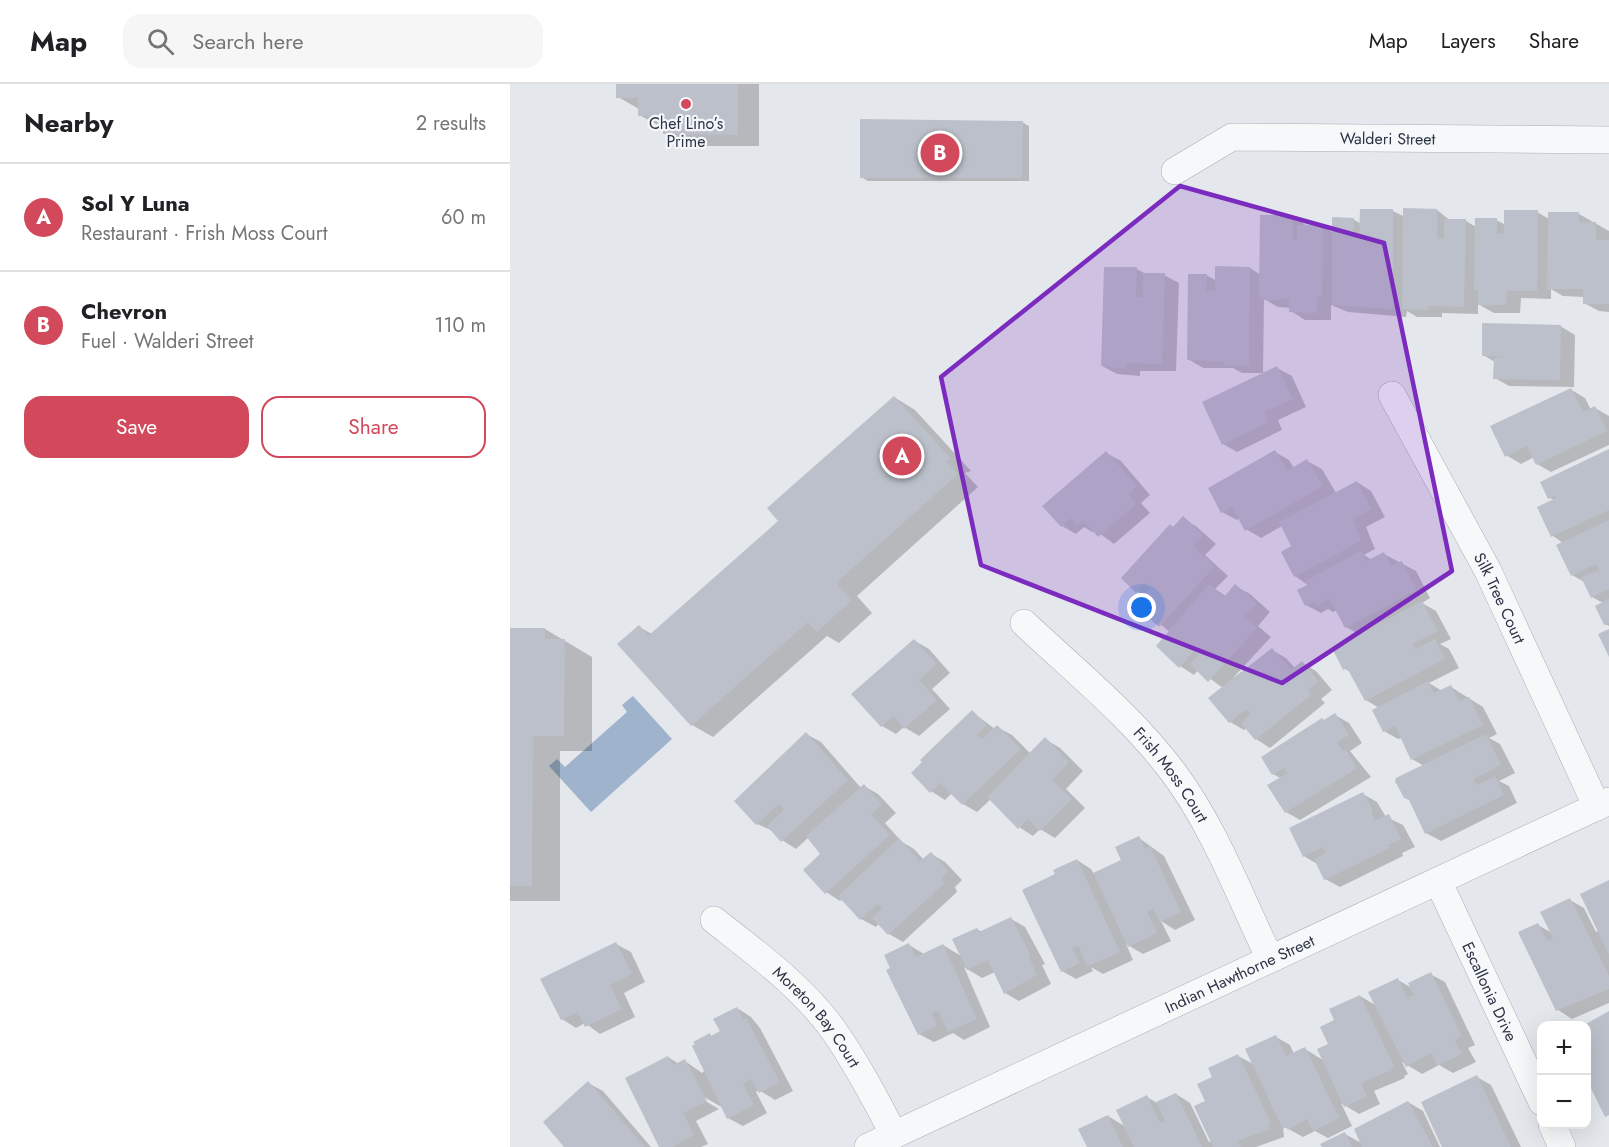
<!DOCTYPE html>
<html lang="en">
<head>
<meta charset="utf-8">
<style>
  body { margin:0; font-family:Jost,sans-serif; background:#f6f6f6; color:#202124 }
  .controls { position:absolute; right:18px; bottom:18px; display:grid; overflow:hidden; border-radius:12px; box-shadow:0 6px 24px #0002 }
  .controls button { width:54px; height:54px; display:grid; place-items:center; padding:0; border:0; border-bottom:2px solid #e0e0e0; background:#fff; color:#202124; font:30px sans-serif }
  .you { position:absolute; left:632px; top:524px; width:21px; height:21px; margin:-15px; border:4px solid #fff; border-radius:50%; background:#1a73e8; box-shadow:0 0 0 9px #1a73e833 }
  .badge { display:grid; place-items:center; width:39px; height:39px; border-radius:50%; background:#d1495b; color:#fff; font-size:20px; font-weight:700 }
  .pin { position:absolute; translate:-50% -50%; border:3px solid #fff; box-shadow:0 2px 6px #0006 }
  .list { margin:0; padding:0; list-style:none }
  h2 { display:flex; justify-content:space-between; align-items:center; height:78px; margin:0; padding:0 24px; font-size:26px }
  h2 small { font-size:20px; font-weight:400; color:#757577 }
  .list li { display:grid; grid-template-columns:39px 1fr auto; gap:18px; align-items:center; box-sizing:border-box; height:108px; padding:0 24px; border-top:2px solid #e0e0e0 }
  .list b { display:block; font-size:22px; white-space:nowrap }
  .list p { margin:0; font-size:20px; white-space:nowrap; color:#757577 }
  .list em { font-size:20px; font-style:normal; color:#757577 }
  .actions { display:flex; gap:12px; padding:18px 24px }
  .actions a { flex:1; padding:14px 0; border:2px solid #d1495b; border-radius:18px; text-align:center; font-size:21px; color:#d1495b }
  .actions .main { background:#d1495b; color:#fff }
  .icon { flex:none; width:33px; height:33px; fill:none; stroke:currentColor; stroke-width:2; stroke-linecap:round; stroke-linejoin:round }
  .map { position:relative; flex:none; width:1099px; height:1063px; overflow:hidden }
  header { display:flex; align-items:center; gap:36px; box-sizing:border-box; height:84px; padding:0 30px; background:#fff; border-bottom:2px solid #e0e0e0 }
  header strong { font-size:28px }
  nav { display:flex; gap:33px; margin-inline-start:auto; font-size:21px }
  .search { width:420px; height:54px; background:#f6f6f6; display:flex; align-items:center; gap:15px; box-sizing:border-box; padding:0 21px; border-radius:18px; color:#757577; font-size:22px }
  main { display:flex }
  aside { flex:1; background:#fff }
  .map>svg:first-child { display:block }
  .water { fill:#9fb4cc }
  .shadow { fill:#0003 }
  .building { fill:#bbc0ca }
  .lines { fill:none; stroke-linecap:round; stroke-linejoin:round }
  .street-casing { stroke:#a9aeb7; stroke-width:28 }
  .street { stroke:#f7f8fa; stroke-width:27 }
  .marked { fill:#7b2cbf; fill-opacity:0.2; stroke:#7b2cbf; stroke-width:4.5; stroke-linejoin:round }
  .poi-dot { fill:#d1495b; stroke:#f4f6f9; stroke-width:2 }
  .labels { text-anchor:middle; stroke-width:4.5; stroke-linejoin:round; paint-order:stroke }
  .poi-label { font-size:16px; fill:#2b3445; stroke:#f4f6f9 }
  .street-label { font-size:16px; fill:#2b3445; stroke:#f4f6f9 }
</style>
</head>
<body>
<header>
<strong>Map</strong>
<div class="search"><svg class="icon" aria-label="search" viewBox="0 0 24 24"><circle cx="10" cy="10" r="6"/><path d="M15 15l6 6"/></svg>Search here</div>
<nav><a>Map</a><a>Layers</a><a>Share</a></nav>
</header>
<main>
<aside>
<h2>Nearby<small>2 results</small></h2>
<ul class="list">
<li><span class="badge">A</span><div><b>Sol Y Luna</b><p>Restaurant · Frish Moss Court</p></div><em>60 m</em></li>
<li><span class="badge">B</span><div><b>Chevron</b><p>Fuel · Walderi Street</p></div><em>110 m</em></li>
</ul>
<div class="actions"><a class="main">Save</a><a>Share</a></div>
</aside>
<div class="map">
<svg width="1099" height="1063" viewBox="0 0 1099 1063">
  <rect width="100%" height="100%" fill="#e4e7ec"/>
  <!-- water -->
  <path class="water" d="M123,612L162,655L81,728L39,682L47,675L55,683L117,628L112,621Z"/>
  <!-- shadow -->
  <path class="shadow" d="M108,0H249V62H175L154,49V44L129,31V25L108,13Z
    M512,38L519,42V97H358L351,93Z
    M851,126L883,127L895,133L927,126L941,137H956L966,143L986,136L996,141L1027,128L1039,135L1069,130L1099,147V228L1089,227L1074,219V213L1053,212L1041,205V215L1011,214L1010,229H984L968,220V230L932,229V233H907L897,227L896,233L838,228L821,221V236H795L781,227V224L768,223L754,215L753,289H732L723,284H693L678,275L696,191L707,197L740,184L751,191L783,132L797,142H812L824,149L843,135L851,140Z
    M627,185L636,190L654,191L669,199L666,287H630V292L607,290L592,282Z
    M1050,242L1065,251L1064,303L999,302L985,294V278L973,271Z
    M767,284L782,292L796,323L768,336L772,346L727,368L713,360Z
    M1060,305L1075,314L1081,326L1085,324L1099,332V361L1041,388L1027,380L1024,373L1011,380L996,371Z
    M384,313L405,326L461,387L455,389L468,403L347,512L362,529L329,559L317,552L203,653L182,641L129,543L142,550L270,437Z
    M1099,367V542L1095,540L1093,519L1082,513L1076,499L1062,491L1053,459L1043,452L1044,416L1040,414L1032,398Z
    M765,368L779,376L784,384L797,377L812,385L826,409L847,398L861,407L875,433L856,443L865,465L854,471L862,476L874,470L906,487L920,514L912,519L926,527L941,555L930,560L939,565L949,584L919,599L932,607L941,603L973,623L987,650L979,654L990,660L1005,689L989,697L999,702L1007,719L931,757L916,749L914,682L902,675L892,654L888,655L874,647L869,624L856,616L841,588L835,585L850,551L836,543L827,526L823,528L818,525L811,529L796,521L799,502L785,492L783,463L772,442L751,454L736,445L730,434L727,436L712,428Z
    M596,369L611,377L640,411L631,419L640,429L604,460L585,446L582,448L574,443L566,450L552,442Z
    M673,434L687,443L706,460L695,471L718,492L705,505L716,512L725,502L740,510L760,528L748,542L761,553L723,594L762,566L776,574L785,584L792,579L806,587L822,606L811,615L815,619L760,664L746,655L737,644L734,646L720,638L713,604L688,586L684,591L670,582L660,548L626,521L635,512L627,507L663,444Z
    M0,545H35L82,573V667H50V817H0Z
    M405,557L419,565L440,589L422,605L440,625L409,652L394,643L386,650L372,642Z
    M462,628L485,645L487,643L502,651L521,670L535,655L550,664L573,687L556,705L575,724L545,754L530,745L523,752L509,743L481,715L467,728L453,720L442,709L435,716L421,707Z
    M825,631L839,639L852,659L840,667L861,693L790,736L776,728L772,695L763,690L815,637Z
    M296,650L311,658L351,704L354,702L368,710L386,729L375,739L392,758L404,765L414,776L421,770L435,778L452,796L445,803L447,808L393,858L379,850L369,839L366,843L351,835L333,814L330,817L316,808L312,770L299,753L286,765L272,756L263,747L247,740Z
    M853,710L867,718L876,733L893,741L905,763L892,769L893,772L830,803L815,795L807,780L794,772Z
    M629,754L654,772L685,836L665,846L651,837L661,857L633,870L616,860L623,876L593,890L581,883L583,887L566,895L552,887L547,791L567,776L581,785L584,790L614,777Z
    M1099,797V919L1062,935L1048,926L1010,849L1028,841L1042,849L1060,816L1074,824L1086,848L1089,847L1072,810Z
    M501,835L515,843L535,880L532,881L541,900L509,917L495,909L485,888L472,894L454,883L480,943L454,956L443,949L424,958L409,950L399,861L414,870L433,861L451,872L467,845L472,848Z
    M106,860L121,868L135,898L114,909L125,933L90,950L75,939L66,944L52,935Z
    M920,890L935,898L965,961L958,964L966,978L943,989L929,981L912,990L892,978L898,990L894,992L895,994L864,1007L870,1020L849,1030L831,1019L842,1042L818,1054L805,1047L793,1053L773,1042L774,1053L746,1063H578L598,1032L616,1043L637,1013L647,1019L666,1010L680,1019L699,1058L702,1057L697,1017L704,994L728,972L745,981L766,953L780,961L784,970L795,965L813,976L827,936L850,912L867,922L888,896L902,904Z
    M227,924L241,933L250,944L283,1007L265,1016L249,1006L246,1008L257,1029L233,1042L218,1034L213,1024L191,1011L190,1014L209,1025L186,1037L198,1060L191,1063H151L158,973L169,980L175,977L192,989L195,986L200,951L203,953L212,948Z
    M967,993L981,1001L1011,1063H934Z
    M78,999L93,1007L141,1063H56Z
    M898,1018L913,1027L930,1063H813L835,1050L853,1060Z"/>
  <!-- building -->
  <path class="building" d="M106,0H228V51L153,50V32H128V14H106Z
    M350,35L513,37L512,94H350Z
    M893,124L927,125V155H934V135H956L954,223L918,222V226L892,225Z
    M850,125H883V224L880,225L822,221V133L844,134L843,154H849Z
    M994,126H1028L1027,207H997L996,221H968V206H964L965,134H987V150H994Z
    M1038,128H1069V138H1086V156H1099V220H1073V205H1037Z
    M750,131H783V156H787V141H813L812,213H807V229L779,228V214H772V216H752L749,213Z
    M705,182L740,183L739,282L716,281L712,277L677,276L678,190H697L696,207H705Z
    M594,183H627L626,213H633V189H655L652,280L616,279V285L591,282Z
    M972,239L1051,241L1050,296L983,295L984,274L994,272H972Z
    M767,282L783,315L754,328L759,338L712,361L692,318Z
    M1061,304L1073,328L1085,322L1097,347L1026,381L1017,362L995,373L980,342Z
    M384,312L441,375L435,377L448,390L326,499L342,516L307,548L298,538L181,642L107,560L129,541L138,552L268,437L257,424Z
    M1099,365V426L1041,453L1027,423L1046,414L1045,412L1038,415L1030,398Z
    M765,366L777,387L797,375L813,402L735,447L722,423L711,429L698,404Z
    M596,367L627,402L618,410L626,420L588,453L573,436L567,441L561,434L551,443L532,422Z
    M847,397L861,425L843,435L851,457L784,493L771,468L781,462L769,438Z
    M673,432L693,451L682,462L705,482L649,543L624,521L640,504L635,499L626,509L611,494L660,440L663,443Z
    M1099,436V505L1081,514L1071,493L1089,486L1086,480L1061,492L1046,461Z
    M851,467L856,477L874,468L881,482L892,477L906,506L835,544L819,514L807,521L805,517L795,522L787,506L797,501L795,497Z
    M699,500L714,513L725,500L747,519L734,532L747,544L698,598L680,580L689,571L684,567L669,584L646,562Z
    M1099,515V539L1094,541L1085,522Z
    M912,517L928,547L903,560L906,565L925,555L935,575L855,617L837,584L833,586L823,566L825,563Z
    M0,544H35V555H55L54,652H23L22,802H0Z
    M1099,545V573L1088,550Z
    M404,555L427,580L409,596L427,616L394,645L384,632L371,643L341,610Z
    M762,564L781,586L792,577L809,598L798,606L801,611L745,656L731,639L741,630L736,625L719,639L698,614Z
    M918,597L924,609L941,601L949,617L959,613L973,641L901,676L885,642L873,648L862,626Z
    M462,626L477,641L467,651L472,655L487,641L511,665L452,721L430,699L420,709L401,689L412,678L410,676Z
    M825,629L839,651L827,658L833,667L836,666L847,684L775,729L757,701L778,689L774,684L762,691L751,673L812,634L814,636Z
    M296,648L338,696L271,758L257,742L274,726L269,720L246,741L224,717Z
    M976,650L991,681L964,695L967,701L985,692L994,711L915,750L899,716L894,714L885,697L886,694Z
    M535,653L559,678L542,696L562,715L530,747L518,735L508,745L477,713Z
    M354,700L372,721L361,730L380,751L315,810L293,786L310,770L296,752Z
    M853,708L863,726L861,727L865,737L879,730L891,755L878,761L880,764L814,796L804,775L816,769L813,763L793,773L779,744Z
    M629,752L635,764L640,762L671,828L650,838L643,825L637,827L647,849L618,863L583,789L611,776L605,763Z
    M389,754L410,777L421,768L438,787L431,794L434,800L378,851L362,834L372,824L368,820L350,836L328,812Z
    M567,775L610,868L577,883L568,862L562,864L570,879L551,888L512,806L545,790L543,786Z
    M1099,796V871L1070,810Z
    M1060,814L1099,892V905L1046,927L1008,848L1028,839L1037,857L1043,854L1030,828Z
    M501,833L521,872L519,873L527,891L494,910L478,876L457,886L442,855L467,844L469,848Z
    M106,858L122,890L100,901L112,925L75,943L68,928L51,936L30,895Z
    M399,859L406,873L433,860L467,935L438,948L428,927L422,929L427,942L408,951L376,886L380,884L374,871Z
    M921,888L952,952L945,956L952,970L927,982L921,969L896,983L858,908L888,894L897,914L904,911L898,899Z
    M850,911L884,982L881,984L882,986L851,999L857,1012L834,1023L807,965L818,960L810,943L824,936L819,925Z
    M227,923L233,935L236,934L270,998L249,1009L241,995L233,1000L244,1021L217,1035L182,962L185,960L183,958L200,949L201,952L210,947L203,935Z
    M1099,927V1031L1095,1033L1076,994V940Z
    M766,951L776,972L795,963L829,1034L803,1047L797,1035L778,1046L776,1043L773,1045L735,965Z
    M728,970L761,1039L758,1040L760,1045L728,1057L731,1063H703L684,1022L695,1017L687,1000L702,993L698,984Z
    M158,972L163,981L175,975L197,1017L173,1029L184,1051L162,1063H149L115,994Z
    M967,991L1001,1063H932L911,1018Z
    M78,997L135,1063H54L33,1038Z
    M666,1009L692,1063H624L606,1026L637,1011L650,1039L655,1037L646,1018Z
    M898,1017L923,1063H852L844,1045Z
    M598,1031L613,1063H577L568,1045Z
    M835,1048L842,1063H812L810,1060Z"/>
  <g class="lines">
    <defs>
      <g id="street">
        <path id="s1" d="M665,87L722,53L1099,56"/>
        <path id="s2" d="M882,311L978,487L1087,723"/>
        <path id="s3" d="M514,539C565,587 621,632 663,688C705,744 730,813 760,875"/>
        <path id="s4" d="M928,797L1032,1018"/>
        <path id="s5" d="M204,836C246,869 290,901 322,944C346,978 365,1014 384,1051"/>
        <path d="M1042,1040L1052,1063"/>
        <path id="s6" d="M358,1063L1099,717"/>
      </g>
    </defs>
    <!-- street casing -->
    <use href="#street" class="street-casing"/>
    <!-- street -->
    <use href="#street" class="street"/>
  </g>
  <!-- marked area -->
  <path class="marked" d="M670,102L874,159L942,487L772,599L471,481L431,293Z"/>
  <!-- markers -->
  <circle class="poi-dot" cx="176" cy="20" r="6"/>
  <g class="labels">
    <!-- poi labels -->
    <g class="poi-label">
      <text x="176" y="45">Chef Lino’s<tspan x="176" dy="18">Prime</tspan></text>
    </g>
    <!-- street labels -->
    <g class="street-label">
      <text dy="6" stroke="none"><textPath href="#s1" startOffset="222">Walderi Street</textPath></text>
      <text dy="6" stroke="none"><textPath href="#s2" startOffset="230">Silk Tree Court</textPath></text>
      <text dy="6" stroke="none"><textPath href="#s3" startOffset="212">Frish Moss Court</textPath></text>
      <text dy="6" stroke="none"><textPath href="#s6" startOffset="410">Indian Hawthorne Street</textPath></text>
      <text dy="6" stroke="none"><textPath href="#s4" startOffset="122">Escallonia Drive</textPath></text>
      <text dy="6" stroke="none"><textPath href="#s5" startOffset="142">Moreton Bay Court</textPath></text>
    </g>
  </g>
</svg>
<div class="controls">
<button>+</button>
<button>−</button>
</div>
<div class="you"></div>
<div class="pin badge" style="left:392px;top:372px">A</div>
<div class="pin badge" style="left:430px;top:69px">B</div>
</div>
</main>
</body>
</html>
